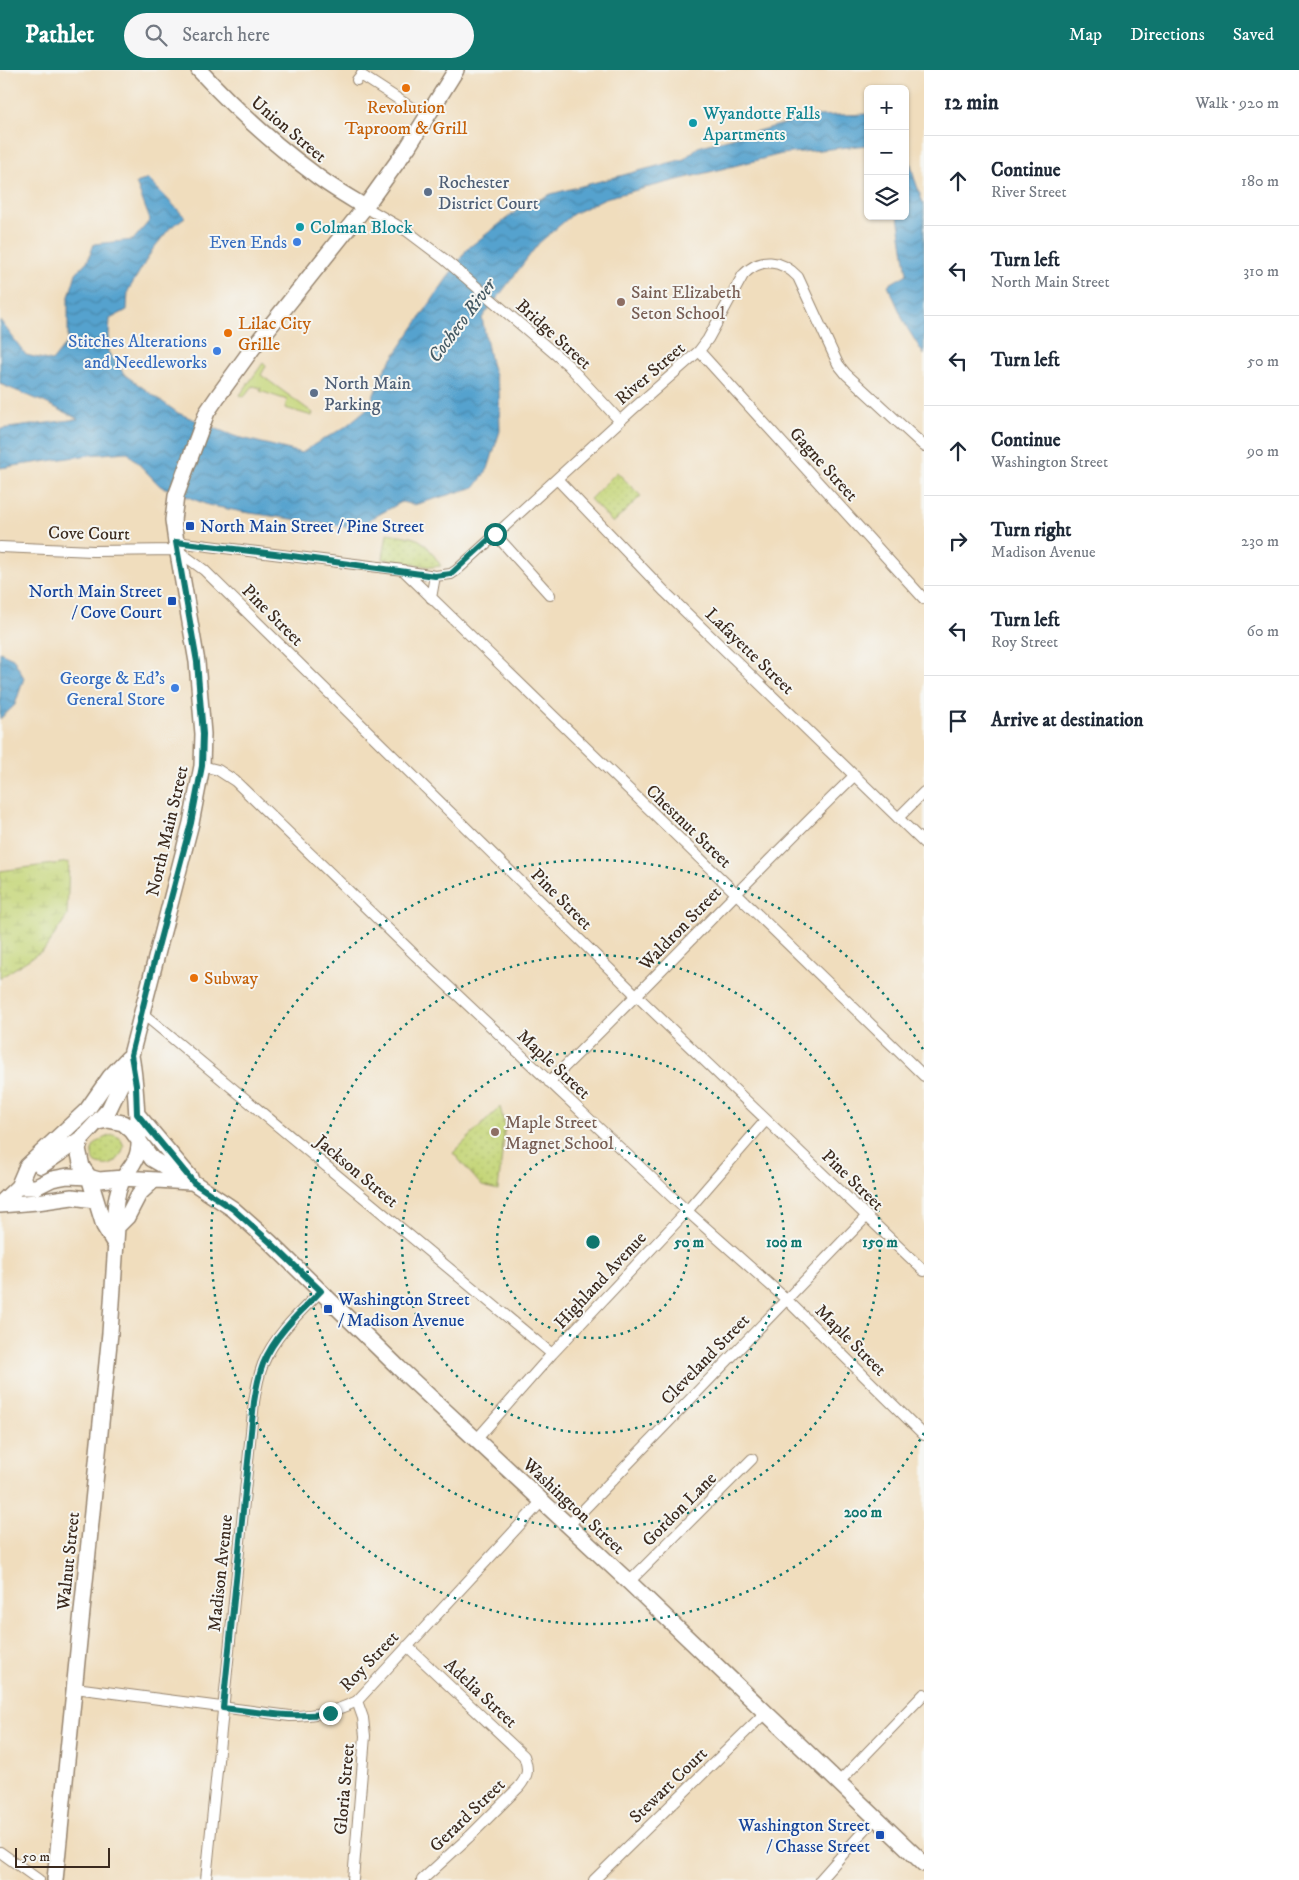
<!DOCTYPE html>
<html lang="en">
<head>
<meta charset="utf-8">
<style>
  body { margin:0; font-family:"IM FELL DW Pica",serif; background:#f6f6f7; color:#1f2937 }
  .controls { position:absolute; right:15px; top:15px; display:grid; overflow:hidden; border-radius:8px; box-shadow:0 1px 4px #0004 }
  .controls button { width:45px; height:45px; display:grid; place-items:center; padding:0; border:0; border-bottom:1px solid #e0e1e3; background:#fff; color:#1f2937; font:25px sans-serif }
  .scale { position:absolute; left:15px; bottom:12px; width:95px; box-sizing:border-box; padding-left:5px; border:2px solid #3b2a1e; border-top:0; font-size:14px; line-height:18px; white-space:nowrap; color:#3b2a1e; -webkit-text-stroke:4px #f6f6f2; paint-order:stroke }
  .stop { position:absolute; width:15px; height:15px; margin:-11px; border:4px solid #0f766e; border-radius:50%; background:#fff }
  .stop.end { background:#0f766e; border-color:#fff; box-shadow:0 1px 5px #0008 }
  .list { margin:0; padding:0; list-style:none }
  h2 { display:flex; justify-content:space-between; align-items:center; height:65px; margin:0; padding:0 20px; font-size:21px }
  h2 small { font-size:16px; font-weight:400; color:#747a83 }
  .list li { display:grid; grid-template-columns:32px 1fr auto; gap:15px; align-items:center; box-sizing:border-box; height:90px; padding:0 20px; border-top:1px solid #e0e1e3 }
  .list b { display:block; font-size:19px; white-space:nowrap }
  .list p { margin:0; font-size:16px; white-space:nowrap; color:#747a83 }
  .list em { font-size:16px; font-style:normal; color:#747a83 }
  .icon { flex:none; width:28px; height:28px; fill:none; stroke:currentColor; stroke-width:2; stroke-linecap:round; stroke-linejoin:round }
  .map { position:relative; flex:none; width:924px; height:1810px; overflow:hidden }
  header { display:flex; align-items:center; gap:30px; box-sizing:border-box; height:70px; padding:0 25px; background:#0f766e; color:#fff }
  header strong { font-size:24px }
  nav { display:flex; gap:28px; margin-inline-start:auto; font-size:18px }
  .search { width:350px; height:45px; background:#f6f6f7; display:flex; align-items:center; gap:12px; box-sizing:border-box; padding:0 18px; border-radius:28px; color:#747a83; font-size:19px }
  main { display:flex }
  aside { flex:1; background:#fff }
  .map>svg:first-child { display:block }
  .grass { fill:url(#grass-dots); stroke:#80804a }
  .wetland { fill:url(#wetland-marsh); stroke:#80804a }
  .garden { fill:#c4d577; stroke:#80804a }
  .water { fill:url(#water-waves); stroke:#486676 }
  .lines { fill:none; stroke-linecap:round; stroke-linejoin:round }
  .street-casing { stroke:#96846e; stroke-width:12 }
  .secondary-casing { stroke:#96846e; stroke-width:18 }
  .street { stroke:#fff; stroke-width:10 }
  .secondary { stroke:#fff; stroke-width:15 }
  .route { stroke:#0f766e; stroke-width:6 }
  .ring { fill:none; stroke:#0f766e; stroke-width:2.5; stroke-dasharray:2.5 5 }
  .food-dot { fill:#e8710a; stroke:#f6f6f2; stroke-width:2 }
  .culture-dot { fill:#0f9aa8; stroke:#f6f6f2; stroke-width:2 }
  .service-dot { fill:#5c6f8a; stroke:#f6f6f2; stroke-width:2 }
  .shop-dot { fill:#3f7fe0; stroke:#f6f6f2; stroke-width:2 }
  .education-dot { fill:#8d6e63; stroke:#f6f6f2; stroke-width:2 }
  .transit-dot { fill:#1a4fb4; stroke:#f6f6f2; stroke-width:2 }
  .labels { text-anchor:middle; stroke-width:4; stroke-linejoin:round; paint-order:stroke }
  .food-label { font-size:18px; fill:#c56008; stroke:#f6f6f2; text-anchor:start }
  .culture-label { font-size:18px; fill:#0d838f; stroke:#f6f6f2; text-anchor:start }
  .street-label { font-size:18px; fill:#3b2a1e; stroke:#f6f6f2 }
  .service-label { font-size:18px; fill:#4e5e75; stroke:#f6f6f2; text-anchor:start }
  .shop-label { font-size:18px; fill:#366cbe; stroke:#f6f6f2; text-anchor:end }
  .education-label { font-size:18px; fill:#785e54; stroke:#f6f6f2; text-anchor:start }
  .transit-label { font-size:18px; fill:#164399; stroke:#f6f6f2; text-anchor:start }
  .water-label { font-size:19px; font-style:italic; fill:#455a64; stroke:#f6f6f2 }
  .centre { fill:#0f766e; stroke:#f6f6f2; stroke-width:2.5 }
  .ring-label { font-size:15px; text-anchor:middle; font-weight:bold; fill:#0f766e; stroke:#f6f6f2; stroke-width:4; stroke-linejoin:round; paint-order:stroke }
</style>
</head>
<body>
<header>
<strong>Pathlet</strong>
<div class="search"><svg class="icon" aria-label="search" viewBox="0 0 24 24"><circle cx="10" cy="10" r="6"/><path d="M15 15l6 6"/></svg>Search here</div>
<nav><a>Map</a><a>Directions</a><a>Saved</a></nav>
</header>
<main>
<div class="map">
<svg width="924" height="1810" viewBox="0 0 924 1810">
  <defs>
    <pattern id="grass-dots" width="8" height="8" patternUnits="userSpaceOnUse" patternTransform="scale(1.25)"><rect width="8" height="8" fill="#c4d577"/><path d="M2 2h.1M6 6h.1" fill="none" stroke="#a9b766" stroke-width="1.8" stroke-linecap="round"/></pattern>
    <pattern id="wetland-marsh" width="20" height="14" patternUnits="userSpaceOnUse" patternTransform="scale(1.25)"><rect width="20" height="14" fill="#c4d577"/><path d="M1 5h8M5 5V1M11 12h8M15 12V8" fill="none" stroke="#a9b766"/></pattern>
    <pattern id="water-waves" width="16" height="10" patternUnits="userSpaceOnUse" patternTransform="scale(1.25)"><rect width="16" height="10" fill="#55a2ce"/><path d="M0 5q4-4 8 0t8 0" fill="none" stroke="#4884a7"/></pattern>
  </defs>
  <rect width="100%" height="100%" fill="#f6f6f2"/>
  <filter id="ink" filterUnits="userSpaceOnUse"><feTurbulence type="fractalNoise" baseFrequency=".02" numOctaves="2"/><feDisplacementMap in="SourceGraphic" scale="10" xChannelSelector="R" yChannelSelector="G"/><feConvolveMatrix kernelMatrix="1 2 1 2 8 2 1 2 1" color-interpolation-filters="sRGB"/></filter>
  <filter id="wash" filterUnits="userSpaceOnUse"><feTurbulence type="fractalNoise" baseFrequency=".0096" numOctaves="4" result="noise"/><feDisplacementMap in="SourceGraphic" scale="20" xChannelSelector="R" yChannelSelector="G"/><feGaussianBlur stdDeviation="1.12" result="paint"/><feColorMatrix in="noise" values="0 0 0 0 0 0 0 0 0 0 0 0 0 0 0 0 0 1.4 0 .05"/><feComposite in="paint" operator="in"/></filter>
  <g filter="url(#wash)">
    <rect width="100%" height="100%" fill="#f0ddbd"/>
    <!-- grass -->
    <path class="grass" d="M617,402L641,426L613,453L590,429Z
      M387,463C423,469 421,466 441,496L431,497L383,489Z
      M500,1037L505,1056L498,1120L482,1116L453,1083Z
      M114,1065L120,1068L124,1076C120,1090 112,1100 96,1093C84,1079 100,1067 114,1065Z"/>
    <!-- wetland -->
    <path class="wetland" d="M69,792L67,846L45,879L0,908V801Z"/>
    <!-- garden -->
    <path class="garden" d="M263,293L266,296L261,305L313,343L312,346L285,338L287,330L260,321L261,318L253,316L244,327L240,325Z"/>
    <!-- water -->
    <path class="water" d="M868,44V75L782,84L605,128L573,144L539,173L482,248L491,293L499,319L500,361L488,399L475,417L414,435L402,432L354,458L243,442L208,435L160,416L127,382L89,385L0,398V359L78,349L46,333L0,314V250L26,285L52,291L68,271V230L76,203L88,190L94,174L133,170L150,150L136,113L148,109L185,147L170,158L153,179L128,221L127,240L110,249L108,282L125,305L178,343L234,366L302,383L315,374L345,357L369,337L383,302L467,179L519,139L551,124L684,89L698,77L813,46Z
      M905,69L914,107L924,136V285L906,256L888,215L907,204L898,146H905Z
      M0,582L13,588L24,608L15,635L0,649Z"/>
  </g>
  <g filter="url(#ink)">
    <g class="lines">
      <defs>
        <path id="street" d="M357,10L361,5L412,38
          M365,137L407,161L444,189L568,295L620,351
          M699,281L924,529
          M557,409L665,522L924,773
          M495,464L550,525
          M176,472L403,500L924,1006
          M0,477L93,481L177,480L204,500L637,926L924,1201
          M404,501L435,506
          M431,528L435,506L451,504L457,500L633,339L699,281L708,269L743,205C760,187 781,189 798,207L838,294L846,304L924,376
          M202,696L218,700L235,711L416,886L687,1141L786,1229L924,1365
          M898,748L924,722
          M142,943L552,1284
          M549,1012C653,911 751,806 855,705
          M476,1370L552,1284L687,1141L766,1050
          M568,1456L867,1146
          M629,1512L752,1389
          M407,1576L524,1686C529,1700 528,1706 519,1717L470,1766L422,1810
          M75,1618L290,1646C315,1646 335,1642 357,1631L541,1432
          M839,1712L924,1624
          M0,1782L39,1810
          M206,1810L254,1332C256,1319 258,1307 263,1294C274,1266 300,1242 321,1221
          M353,1810L365,1666L363,1648L357,1631
          M594,1810L765,1643
          M820,1810L876,1747"/>
        <path id="secondary" d="M199,0C234,38 271,72 313,103C329,116 347,126 365,137
          M137,1044L190,1107
          M98,1052L108,1050L123,1053L132,1061L152,1089L194,1113L233,1139L270,1172L399,1298L629,1512L924,1794
          M41,1096L82,1068
          M18,1117H36L52,1109L68,1106L89,1107L99,1110L123,1108L190,1112
          M18,1117L27,1096L87,1040L110,1007L128,988
          M0,1134L24,1111
          M0,1135L37,1132L72,1127L95,1130
          M117,1157L127,1147L139,1124L154,1110
          M116,1176L104,1156L89,1107L82,1097L78,1079L82,1068L109,1039L120,1016L131,985L191,753L202,696L203,664L197,592L176,472L173,450L176,426L207,342L218,326L252,279L365,137L408,77L456,0
          M55,1810L110,1263L117,1157C113,1142 116,1123 123,1109C128,1099 136,1093 138,1082C141,1071 138,1059 137,1048C136,1027 135,1007 131,986"/>
      </defs>
      <!-- street casing -->
      <use href="#street" class="street-casing"/>
      <!-- secondary casing -->
      <use href="#secondary" class="secondary-casing"/>
      <!-- street -->
      <use href="#street" class="street"/>
      <!-- secondary -->
      <use href="#secondary" class="secondary"/>
    </g>
  </g>
  <g class="lines" filter="url(#ink)">
    <!-- route -->
    <path class="route" d="M330,1643C294,1649 259,1642 223,1638L254,1332C256,1319 258,1307 263,1294C274,1266 300,1242 321,1221L270,1172L233,1139L194,1113L137,1044L136,1015L131,985L154,892L191,753L202,696L203,664L197,592L176,472L292,486L435,506L451,504L495,464"/>
  </g>
  <!-- distance rings -->
  <g class="ring">
    <circle cx="593" cy="1172" r="96"/>
    <circle cx="593" cy="1172" r="191"/>
    <circle cx="593" cy="1172" r="287"/>
    <path d="M924 1363A382 382 0 1 1 924 981"/>
  </g>
  <!-- markers -->
  <g class="food-dot">
    <circle cx="406" cy="18" r="5"/>
    <circle cx="228" cy="263" r="5"/>
    <circle cx="194" cy="908" r="5"/>
  </g>
  <g class="culture-dot">
    <circle cx="693" cy="53" r="5"/>
    <circle cx="300" cy="157" r="5"/>
  </g>
  <g class="service-dot">
    <circle cx="428" cy="122" r="5"/>
    <circle cx="314" cy="323" r="5"/>
  </g>
  <g class="shop-dot">
    <circle cx="297" cy="172" r="5"/>
    <circle cx="217" cy="281" r="5"/>
    <circle cx="175" cy="618" r="5"/>
  </g>
  <g class="education-dot">
    <circle cx="621" cy="232" r="5"/>
    <circle cx="495" cy="1062" r="5"/>
  </g>
  <g class="transit-dot">
    <rect x="185" y="451" width="10" height="10" rx="2.5"/>
    <rect x="167" y="526" width="10" height="10" rx="2.5"/>
    <rect x="323" y="1234" width="10" height="10" rx="2.5"/>
    <rect x="875" y="1760" width="10" height="10" rx="2.5"/>
  </g>
  <g class="labels">
    <!-- food labels -->
    <g class="food-label">
      <text x="406" y="43" text-anchor="middle">Revolution<tspan x="406" dy="21">Taproom &amp; Grill</tspan></text>
      <text x="238" y="259">Lilac City<tspan x="238" dy="21">Grille</tspan></text>
      <text x="204" y="914">Subway</text>
    </g>
    <!-- culture labels -->
    <g class="culture-label">
      <text x="703" y="49">Wyandotte Falls<tspan x="703" dy="21">Apartments</tspan></text>
      <text x="310" y="163">Colman Block</text>
    </g>
    <!-- street labels -->
    <g class="street-label">
      <text transform="translate(289 59) rotate(40)" y="6">Union Street</text>
      <text transform="translate(554 264) rotate(42)" y="6">Bridge Street</text>
      <text transform="translate(650 303) rotate(-41)" y="6">River Street</text>
      <text transform="translate(824 394) rotate(48)" y="6">Gagne Street</text>
      <text transform="translate(89 463) rotate(1)" y="6">Cove Court</text>
      <text transform="translate(273 545) rotate(45)" y="6">Pine Street</text>
      <text transform="translate(750 581) rotate(44)" y="6">Lafayette Street</text>
      <text transform="translate(689 756) rotate(44)" y="6">Chestnut Street</text>
      <text transform="translate(167 761) rotate(-77)" y="6">North Main Street</text>
      <text transform="translate(562 829) rotate(45)" y="6">Pine Street</text>
      <text transform="translate(680 858) rotate(-46)" y="6">Waldron Street</text>
      <text transform="translate(554 994) rotate(43)" y="6">Maple Street</text>
      <text transform="translate(357 1101) rotate(40)" y="6">Jackson Street</text>
      <text transform="translate(853 1110) rotate(44)" y="6">Pine Street</text>
      <text transform="translate(600 1210) rotate(-47)" y="6">Highland Avenue</text>
      <text transform="translate(851 1270) rotate(45)" y="6">Maple Street</text>
      <text transform="translate(705 1289) rotate(-46)" y="6">Cleveland Street</text>
      <text transform="translate(574 1436) rotate(43)" y="6">Washington Street</text>
      <text transform="translate(679 1439) rotate(-45)" y="6">Gordon Lane</text>
      <text transform="translate(68 1491) rotate(-84)" y="6">Walnut Street</text>
      <text transform="translate(220 1503) rotate(-84)" y="6">Madison Avenue</text>
      <text transform="translate(369 1591) rotate(-46)" y="6">Roy Street</text>
      <text transform="translate(481 1623) rotate(43)" y="6">Adelia Street</text>
      <text transform="translate(668 1715) rotate(-44)" y="6">Stewart Court</text>
      <text transform="translate(344 1719) rotate(-85)" y="6">Gloria Street</text>
      <text transform="translate(467 1745) rotate(-44)" y="6">Gerard Street</text>
    </g>
    <!-- service labels -->
    <g class="service-label">
      <text x="438" y="118">Rochester<tspan x="438" dy="21">District Court</tspan></text>
      <text x="324" y="319">North Main<tspan x="324" dy="21">Parking</tspan></text>
    </g>
    <!-- shop labels -->
    <g class="shop-label">
      <text x="287" y="178">Even Ends</text>
      <text x="207" y="277">Stitches Alterations<tspan x="207" dy="21">and Needleworks</tspan></text>
      <text x="165" y="614">George &amp; Ed's<tspan x="165" dy="21">General Store</tspan></text>
    </g>
    <!-- education labels -->
    <g class="education-label">
      <text x="631" y="228">Saint Elizabeth<tspan x="631" dy="21">Seton School</tspan></text>
      <text x="505" y="1058">Maple Street<tspan x="505" dy="21">Magnet School</tspan></text>
    </g>
    <!-- transit labels -->
    <g class="transit-label">
      <text x="200" y="462">North Main Street / Pine Street</text>
      <text x="162" y="527" text-anchor="end">North Main Street<tspan x="162" dy="21">/ Cove Court</tspan></text>
      <text x="338" y="1235">Washington Street<tspan x="338" dy="21">/ Madison Avenue</tspan></text>
      <text x="870" y="1761" text-anchor="end">Washington Street<tspan x="870" dy="21">/ Chasse Street</tspan></text>
    </g>
    <!-- water labels -->
    <g class="water-label">
      <text transform="translate(461 250) rotate(-53)" y="7">Cocheco River</text>
    </g>
  </g>
  <circle cx="593" cy="1172" r="8" class="centre"/>
  <g class="ring-label">
    <text x="689" y="1177">50 m</text>
    <text x="784" y="1177">100 m</text>
    <text x="880" y="1177">150 m</text>
    <text x="863" y="1447">200 m</text>
  </g>
</svg>
<div class="controls">
<button>+</button>
<button>−</button>
<button><svg class="icon" aria-label="layers" viewBox="0 0 24 24"><path d="M12 4l9 5-9 5-9-5zM3 14l9 5 9-5"/></svg></button>
</div>
<div class="scale">50 m</div>
<div class="stop" style="left:495px;top:464px"></div>
<div class="stop end" style="left:330px;top:1643px"></div>
</div>
<aside>
<h2>12 min<small>Walk · 920 m</small></h2>
<ul class="list">
<li><svg class="icon" aria-label="ahead" viewBox="0 0 24 24"><path d="M12 20V5M6 11l6-6 6 6"/></svg><div><b>Continue</b><p>River Street</p></div><em>180 m</em></li>
<li><svg class="icon" aria-label="left" viewBox="0 0 24 24"><path d="M17 20v-9H6M10 6l-5 5 5 5"/></svg><div><b>Turn left</b><p>North Main Street</p></div><em>310 m</em></li>
<li><svg class="icon" aria-label="left" viewBox="0 0 24 24"><path d="M17 20v-9H6M10 6l-5 5 5 5"/></svg><div><b>Turn left</b></div><em>50 m</em></li>
<li><svg class="icon" aria-label="ahead" viewBox="0 0 24 24"><path d="M12 20V5M6 11l6-6 6 6"/></svg><div><b>Continue</b><p>Washington Street</p></div><em>90 m</em></li>
<li><svg class="icon" aria-label="right" viewBox="0 0 24 24"><path d="M7 20v-9h11M14 6l5 5-5 5"/></svg><div><b>Turn right</b><p>Madison Avenue</p></div><em>230 m</em></li>
<li><svg class="icon" aria-label="left" viewBox="0 0 24 24"><path d="M17 20v-9H6M10 6l-5 5 5 5"/></svg><div><b>Turn left</b><p>Roy Street</p></div><em>60 m</em></li>
<li><svg class="icon" aria-label="arrive" viewBox="0 0 24 24"><path d="M6 21V4h12l-3 4 3 4H6"/></svg><div><b>Arrive at destination</b></div></li>
</ul>
</aside>
</main>
</body>
</html>
